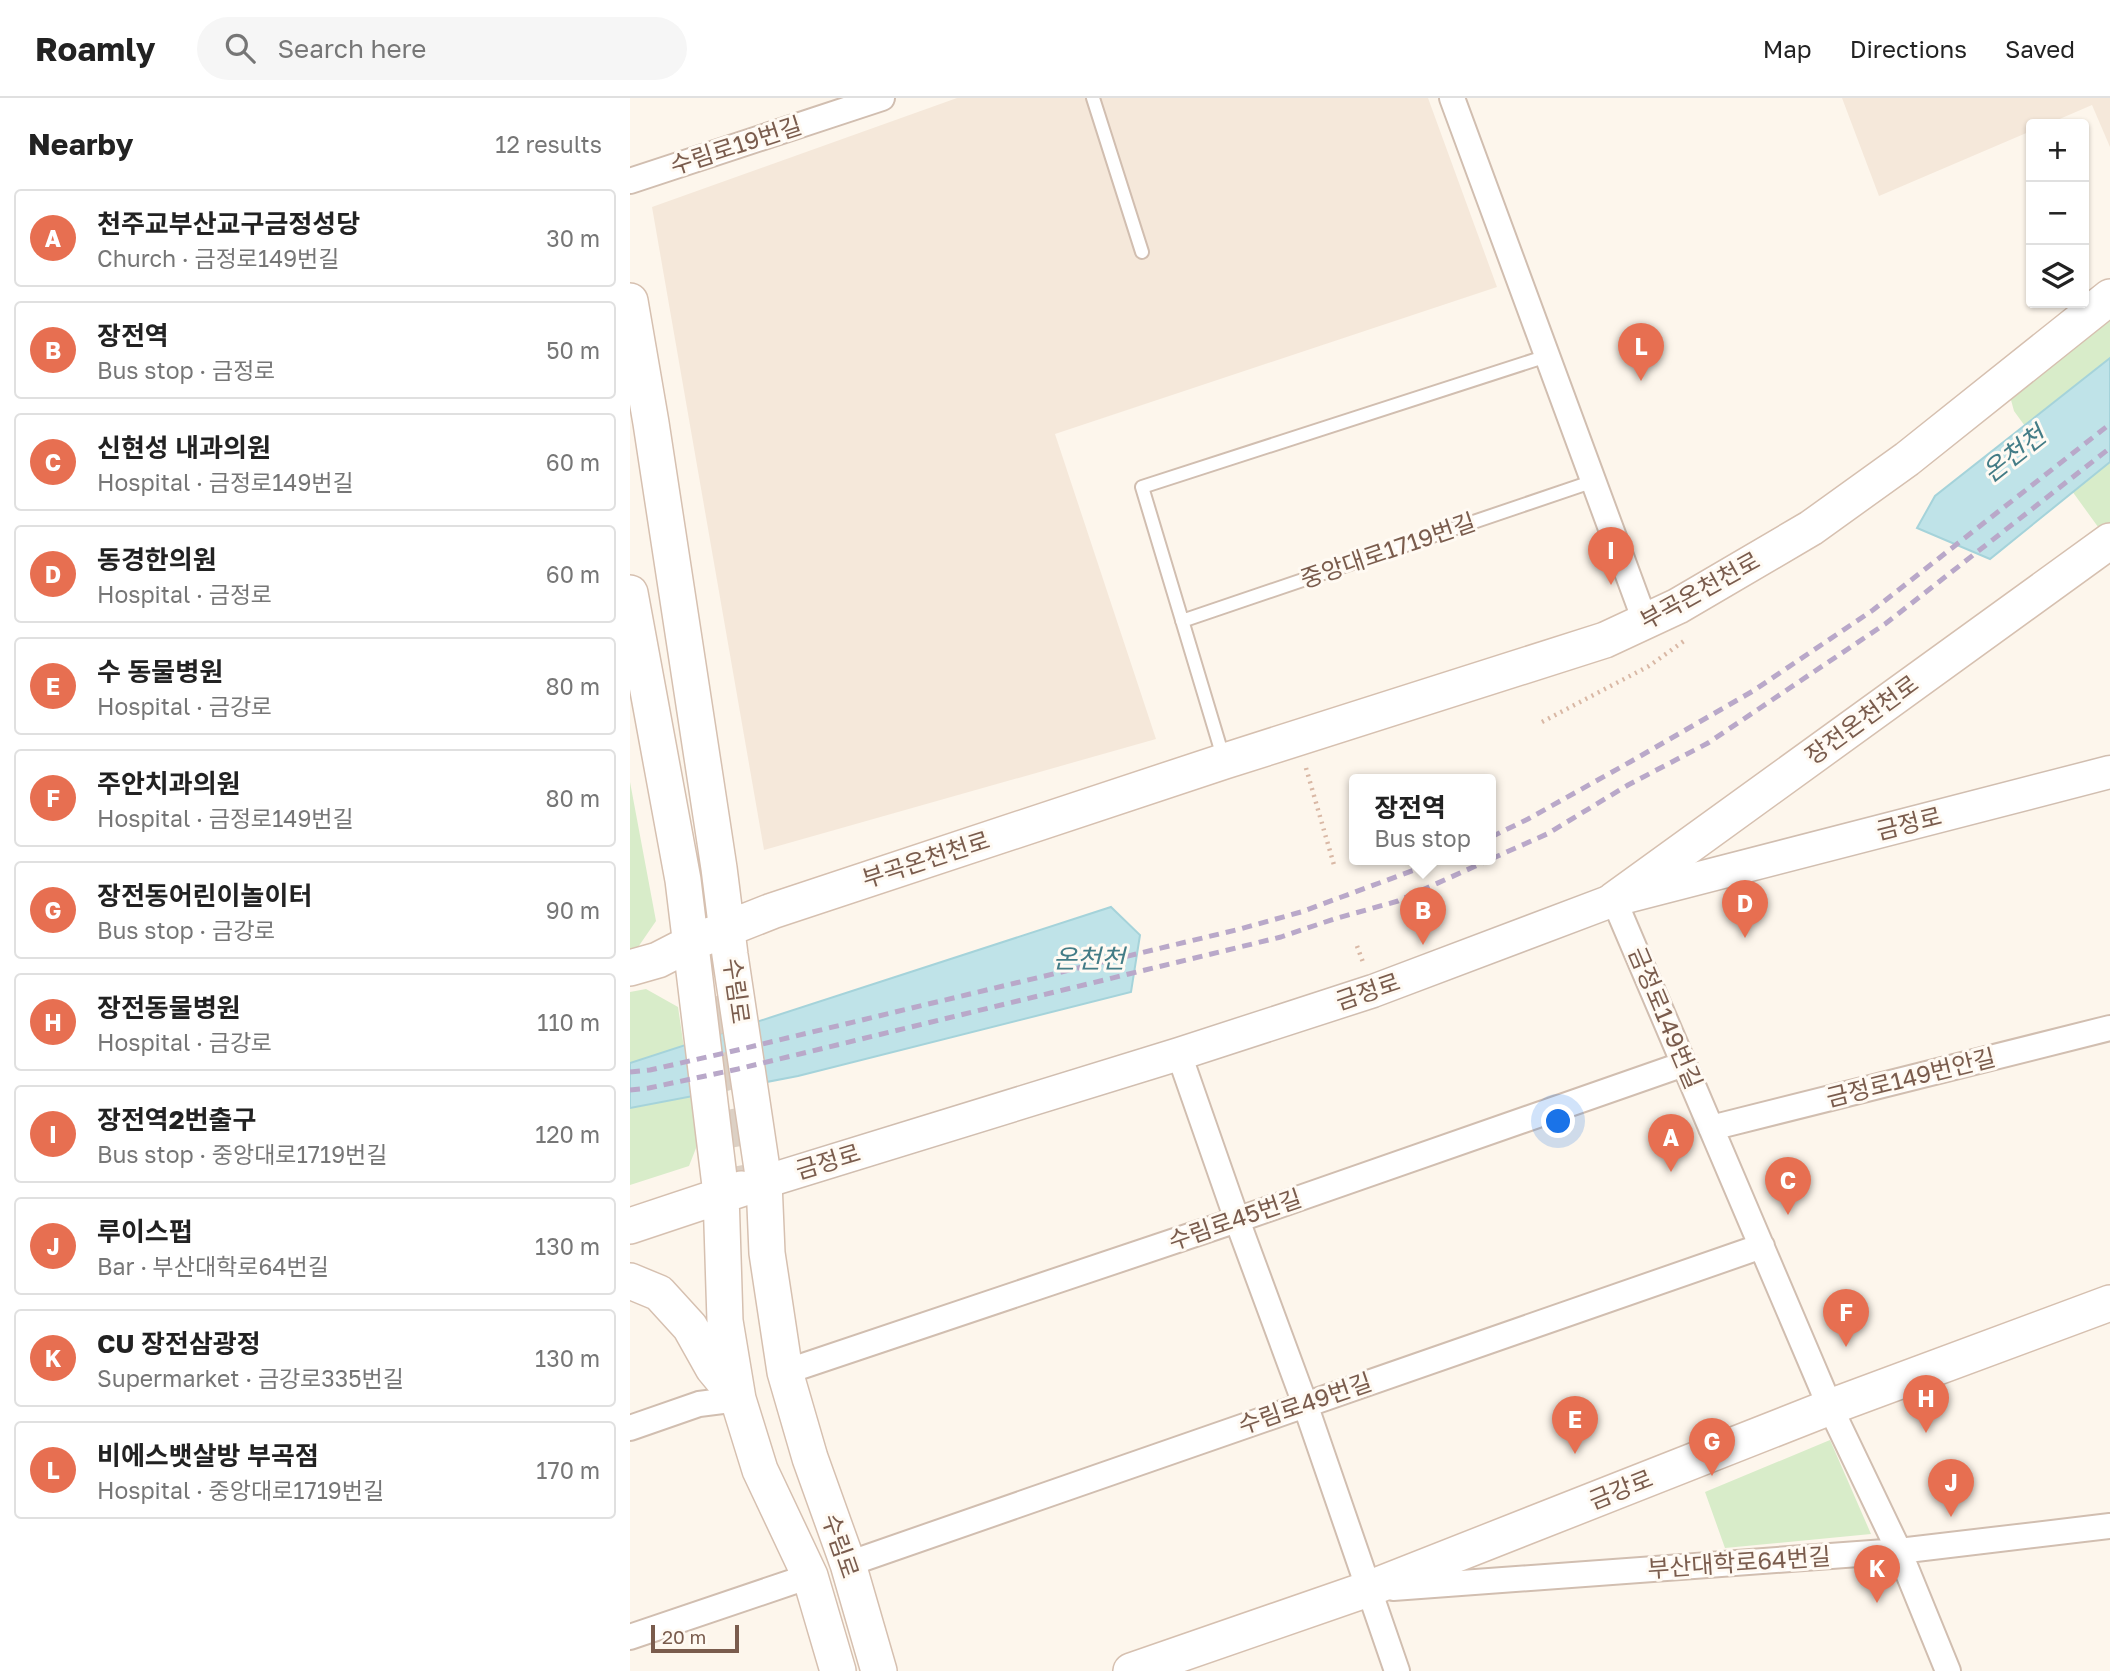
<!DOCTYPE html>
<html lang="en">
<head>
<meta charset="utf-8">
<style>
  body { margin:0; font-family:"Golos Text","Noto Sans KR",sans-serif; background:#f6f6f6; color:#222 }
  .controls { position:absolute; right:21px; top:21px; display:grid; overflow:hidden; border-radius:7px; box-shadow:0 2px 5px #0004 }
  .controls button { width:63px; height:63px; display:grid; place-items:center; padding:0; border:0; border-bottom:2px solid #e0e0e0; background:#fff; color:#222; font:35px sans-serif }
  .scale { position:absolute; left:21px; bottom:18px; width:88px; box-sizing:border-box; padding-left:7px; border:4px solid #7a5c4d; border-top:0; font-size:19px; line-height:24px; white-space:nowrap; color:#7a5c4d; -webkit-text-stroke:5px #fffaf3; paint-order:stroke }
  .you { position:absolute; left:929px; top:1024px; width:24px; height:24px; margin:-18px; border:5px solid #fff; border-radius:50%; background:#1a73e8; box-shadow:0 0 0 10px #1a73e833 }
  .badge { display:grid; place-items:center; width:46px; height:46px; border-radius:50%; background:#e76f51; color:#fff; font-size:23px; font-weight:700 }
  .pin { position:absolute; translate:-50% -58px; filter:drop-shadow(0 2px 4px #0008) }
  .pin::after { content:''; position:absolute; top:37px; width:24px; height:21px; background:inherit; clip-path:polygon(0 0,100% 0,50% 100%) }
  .popup { position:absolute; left:719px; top:676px; width:147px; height:91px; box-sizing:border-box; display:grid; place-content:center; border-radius:7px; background:#fff; filter:drop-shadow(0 2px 5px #0005); font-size:23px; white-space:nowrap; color:#767676 }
  .popup b { font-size:26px; color:#222 }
  .popup::after { content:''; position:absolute; left:50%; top:100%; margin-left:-14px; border:14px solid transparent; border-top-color:#fff }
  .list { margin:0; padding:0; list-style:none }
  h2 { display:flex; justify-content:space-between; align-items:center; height:91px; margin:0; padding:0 28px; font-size:30px }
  h2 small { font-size:23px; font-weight:400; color:#767676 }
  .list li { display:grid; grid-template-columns:46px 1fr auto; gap:21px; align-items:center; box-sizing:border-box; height:98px; margin:0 14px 14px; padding:0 14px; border:2px solid #e0e0e0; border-radius:7px }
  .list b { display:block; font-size:26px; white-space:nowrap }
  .list p { margin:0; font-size:23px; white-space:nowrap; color:#767676 }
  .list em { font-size:23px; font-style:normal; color:#767676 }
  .icon { flex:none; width:38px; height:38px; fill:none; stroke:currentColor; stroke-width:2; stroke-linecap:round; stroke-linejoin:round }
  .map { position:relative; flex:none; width:1480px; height:1573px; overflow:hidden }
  header { display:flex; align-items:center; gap:42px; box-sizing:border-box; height:98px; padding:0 35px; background:#fff; border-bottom:2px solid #e0e0e0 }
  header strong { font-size:33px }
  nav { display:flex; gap:38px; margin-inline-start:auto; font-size:24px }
  .search { width:490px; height:63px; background:#f6f6f6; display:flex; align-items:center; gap:18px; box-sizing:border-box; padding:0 24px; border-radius:38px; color:#767676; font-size:26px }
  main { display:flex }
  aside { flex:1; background:#fff }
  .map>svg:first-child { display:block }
  .residential { fill:#f5e8da }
  .green { fill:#d8ecc9 }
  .water { fill:#bfe3e8; stroke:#a5d3da; stroke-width:2 }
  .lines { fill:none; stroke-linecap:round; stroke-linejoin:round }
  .trunk-tunnel { stroke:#dcd0c4; stroke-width:38; stroke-dasharray:38 19; stroke-linecap:butt }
  .service-casing { stroke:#d1beb0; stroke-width:16 }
  .minor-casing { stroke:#d1beb0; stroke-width:28 }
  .tertiary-casing { stroke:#d1beb0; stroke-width:35 }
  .secondary-casing { stroke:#d6c0b0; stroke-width:38 }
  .path { stroke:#d9b8a5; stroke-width:4.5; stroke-dasharray:2 5; stroke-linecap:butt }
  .service { stroke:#fff; stroke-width:12 }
  .minor { stroke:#fff; stroke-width:24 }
  .tertiary { stroke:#fff; stroke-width:32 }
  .secondary { stroke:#fff; stroke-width:35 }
  .rail { stroke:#b9a8c9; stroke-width:5; stroke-dasharray:10 7; stroke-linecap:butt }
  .labels { text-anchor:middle; stroke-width:6; stroke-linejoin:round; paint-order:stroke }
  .street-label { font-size:24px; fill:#7a5c4d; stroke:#fffaf3 }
  .water-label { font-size:26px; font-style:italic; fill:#437c86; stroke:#fffaf3 }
</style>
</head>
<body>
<header>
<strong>Roamly</strong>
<div class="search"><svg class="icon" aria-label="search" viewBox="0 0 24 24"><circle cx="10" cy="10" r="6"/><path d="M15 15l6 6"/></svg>Search here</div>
<nav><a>Map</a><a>Directions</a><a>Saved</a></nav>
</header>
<main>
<aside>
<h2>Nearby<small>12 results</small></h2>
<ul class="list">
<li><span class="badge">A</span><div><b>천주교부산교구금정성당</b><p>Church · 금정로149번길</p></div><em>30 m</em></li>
<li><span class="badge">B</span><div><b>장전역</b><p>Bus stop · 금정로</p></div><em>50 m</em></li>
<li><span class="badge">C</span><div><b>신현성 내과의원</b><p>Hospital · 금정로149번길</p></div><em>60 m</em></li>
<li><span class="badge">D</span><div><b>동경한의원</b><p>Hospital · 금정로</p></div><em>60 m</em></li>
<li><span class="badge">E</span><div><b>수 동물병원</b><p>Hospital · 금강로</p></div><em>80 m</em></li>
<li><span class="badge">F</span><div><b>주안치과의원</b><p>Hospital · 금정로149번길</p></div><em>80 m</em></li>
<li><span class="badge">G</span><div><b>장전동어린이놀이터</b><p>Bus stop · 금강로</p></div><em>90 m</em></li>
<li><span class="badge">H</span><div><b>장전동물병원</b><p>Hospital · 금강로</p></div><em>110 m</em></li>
<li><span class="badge">I</span><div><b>장전역2번출구</b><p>Bus stop · 중앙대로1719번길</p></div><em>120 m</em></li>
<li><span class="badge">J</span><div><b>루이스펍</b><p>Bar · 부산대학로64번길</p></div><em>130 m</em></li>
<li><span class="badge">K</span><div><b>CU 장전삼광정</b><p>Supermarket · 금강로335번길</p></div><em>130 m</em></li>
<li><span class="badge">L</span><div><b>비에스뱃살방 부곡점</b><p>Hospital · 중앙대로1719번길</p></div><em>170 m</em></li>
</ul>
</aside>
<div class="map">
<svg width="1480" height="1573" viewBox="0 0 1480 1573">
  <rect width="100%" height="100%" fill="#fdf6ec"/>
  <!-- residential -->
  <path class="residential" d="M327,0H798L867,189L425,336L526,641L134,752L22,109Z
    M1212,0H1480V49L1462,7L1418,26H1401V33L1249,98Z"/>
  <!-- green -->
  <path class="green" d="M1480,211V426L1471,433L1384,313L1378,291Z
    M0,684L26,823L4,855L0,856Z
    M16,891L48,909L68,1045L59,1068L0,1087V894Z
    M1200,1342L1241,1436L1095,1450L1075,1394Z"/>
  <!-- water -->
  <path class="water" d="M1480,260V364L1360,461L1287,430L1305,398Z
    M481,809L510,837L501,894L168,978L0,1010V965Z"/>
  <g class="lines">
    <!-- trunk-tunnel -->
    <path class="trunk-tunnel" d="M81,899L124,1122"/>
    <defs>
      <path id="service" d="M463,0L512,154
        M552,523L964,383
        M594,662L512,389L917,258"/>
      <path id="minor" d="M822,0L1015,523
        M0,83L252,0
        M984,802L1200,1309L1269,1453L1318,1573
        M549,956L607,1122L675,1306L767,1573
        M1081,1030L1480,930
        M155,1274L607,1122L1054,966
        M0,1330L69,1306L108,1301
        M218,1466L1132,1148
        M763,1490L1269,1453L1480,1428
        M0,1539L180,1478"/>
      <path id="tertiary" d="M134,1084L549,956L743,893L984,802L1480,674"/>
      <path id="secondary" d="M0,203L21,325L89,770L100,857L134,1084L137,1155L155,1274L180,1360L218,1466L249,1573
        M0,495L53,782L91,1096L95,1223L108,1301L130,1372L180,1478L208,1573
        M984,802L1480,443
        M0,870L28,862L61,845L142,813L595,663L975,542L1048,508L1181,430L1277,361L1480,199
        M0,1128L111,1091
        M0,1183L29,1195L60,1229L83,1270L102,1293
        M501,1573L738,1491L1200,1309L1480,1205"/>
    </defs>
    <!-- service casing -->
    <use href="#service" class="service-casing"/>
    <!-- minor casing -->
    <use href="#minor" class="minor-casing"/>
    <!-- tertiary casing -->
    <use href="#tertiary" class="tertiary-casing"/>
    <!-- secondary casing -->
    <use href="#secondary" class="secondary-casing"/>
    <!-- path -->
    <path class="path" d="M912,624L1019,568L1054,543
      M676,670L704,767
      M727,848L734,867"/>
    <!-- service -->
    <use href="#service" class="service"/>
    <!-- minor -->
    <use href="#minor" class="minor"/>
    <!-- tertiary -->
    <use href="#tertiary" class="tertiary"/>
    <!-- secondary -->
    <use href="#secondary" class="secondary"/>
    <!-- rail -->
    <path class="rail" d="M861,739L898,721L1000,664L1123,593L1243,512L1480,326
      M861,761L917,736L998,687L1078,645L1255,526L1480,350
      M0,974L20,972L99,954L610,831L671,814L814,761
      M0,992L19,990L108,971L651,839L704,821L768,803L861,761"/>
  </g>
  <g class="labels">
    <!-- street labels -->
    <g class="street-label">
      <text transform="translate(106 48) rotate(-18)" y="8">수림로19번길</text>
      <text transform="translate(758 453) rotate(-19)" y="8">중앙대로1719번길</text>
      <text transform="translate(1070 493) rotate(-29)" y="8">부곡온천천로</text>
      <text transform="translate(1232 622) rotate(-36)" y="8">장전온천천로</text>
      <text transform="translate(1279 726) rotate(-14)" y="8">금정로</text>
      <text transform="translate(296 762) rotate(-18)" y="8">부곡온천천로</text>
      <text transform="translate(106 893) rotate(82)" y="8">수림로</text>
      <text transform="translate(738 894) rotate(-19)" y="8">금정로</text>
      <text transform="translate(1035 920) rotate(67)" y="8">금정로149번길</text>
      <text transform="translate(1281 980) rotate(-14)" y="8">금정로149번안길</text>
      <text transform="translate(198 1064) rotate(-17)" y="8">금정로</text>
      <text transform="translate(605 1122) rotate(-19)" y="8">수림로45번길</text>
      <text transform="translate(675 1306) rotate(-19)" y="8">수림로49번길</text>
      <text transform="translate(991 1392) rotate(-22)" y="8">금강로</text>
      <text transform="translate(210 1448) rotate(71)" y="8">수림로</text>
      <text transform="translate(1109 1465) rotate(-4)" y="8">부산대학로64번길</text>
    </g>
    <!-- water labels -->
    <g class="water-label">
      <text transform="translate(1384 356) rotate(-38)" y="9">온천천</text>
      <text x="459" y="870">온천천</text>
    </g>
  </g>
</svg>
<div class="controls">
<button>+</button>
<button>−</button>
<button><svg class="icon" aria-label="layers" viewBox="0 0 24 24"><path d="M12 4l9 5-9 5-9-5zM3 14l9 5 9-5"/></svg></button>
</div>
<div class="scale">20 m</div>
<div class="you"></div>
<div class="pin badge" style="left:1041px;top:1074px">A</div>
<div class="pin badge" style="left:793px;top:847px">B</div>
<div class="popup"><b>장전역</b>Bus stop</div>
<div class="pin badge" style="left:1158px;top:1117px">C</div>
<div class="pin badge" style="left:1115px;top:840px">D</div>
<div class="pin badge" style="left:945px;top:1356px">E</div>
<div class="pin badge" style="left:1216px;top:1249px">F</div>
<div class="pin badge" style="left:1082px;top:1378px">G</div>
<div class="pin badge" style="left:1296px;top:1335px">H</div>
<div class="pin badge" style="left:981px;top:487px">I</div>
<div class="pin badge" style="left:1321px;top:1419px">J</div>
<div class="pin badge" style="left:1247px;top:1505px">K</div>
<div class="pin badge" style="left:1011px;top:283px">L</div>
</div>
</main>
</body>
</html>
